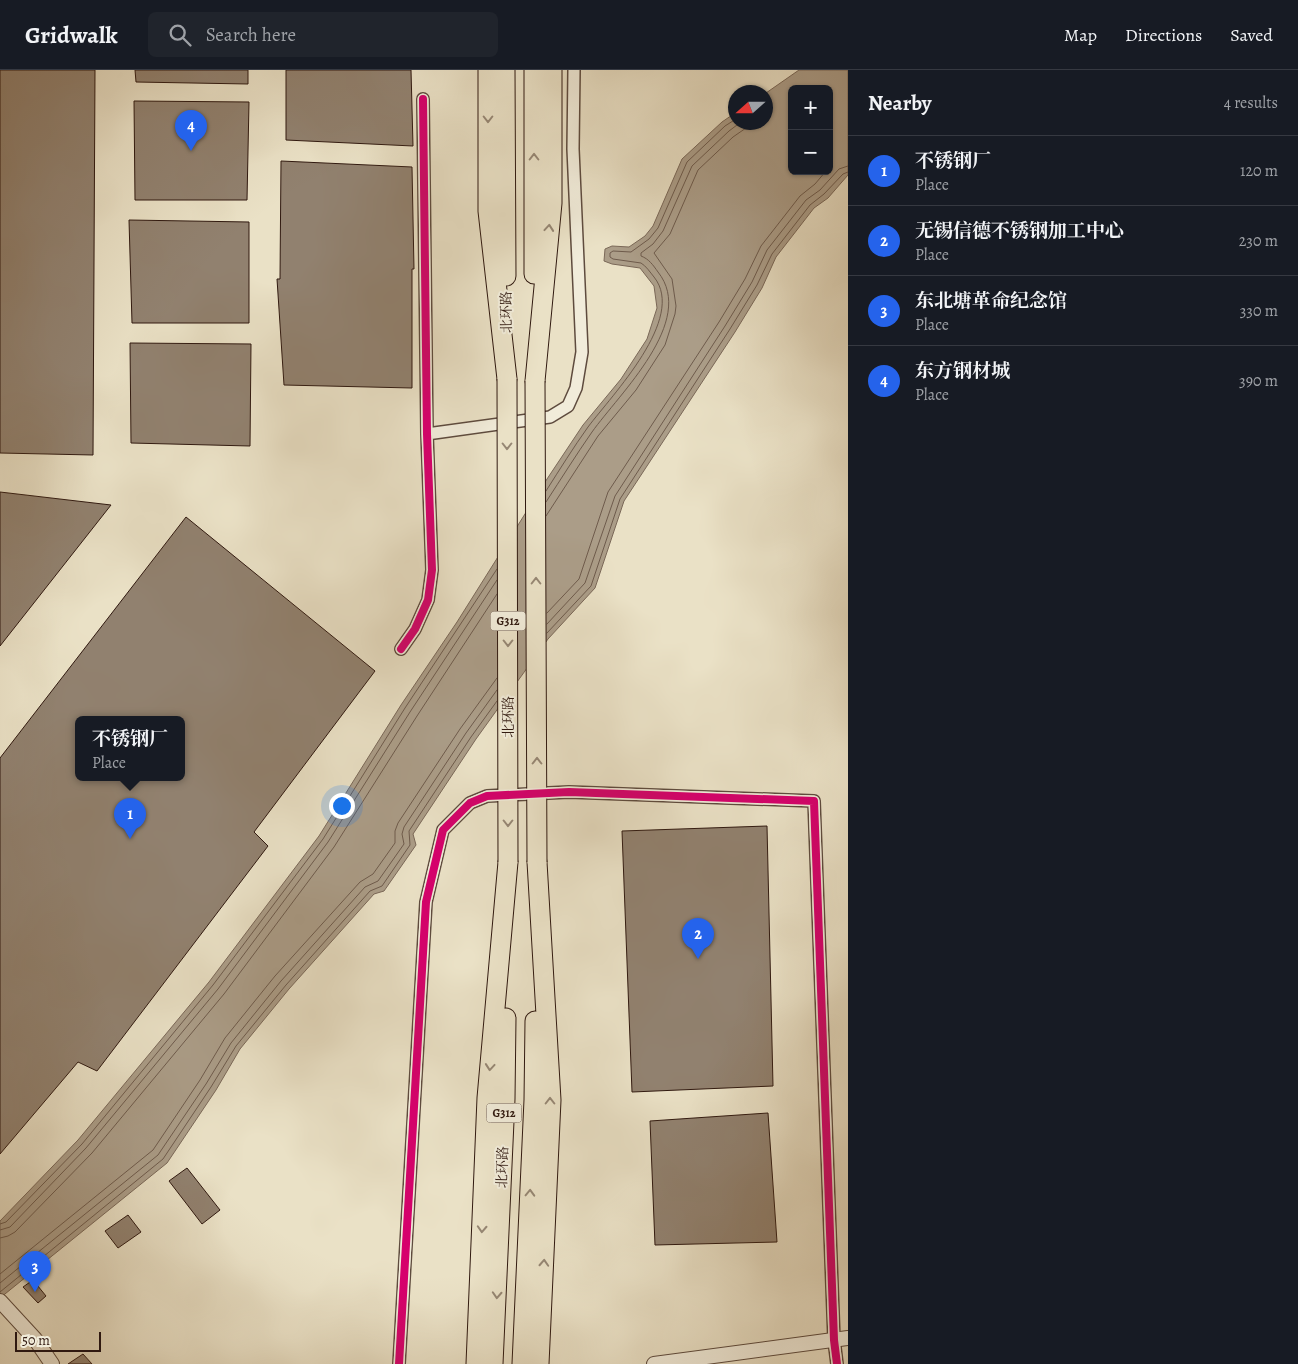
<!DOCTYPE html>
<html lang="en">
<head>
<meta charset="utf-8">
<style>
  body { margin:0; font-family:Alegreya,"Noto Serif SC",serif; background:#20242c; color:#f1f3f6 }
  .controls { position:absolute; right:15px; top:15px; display:grid; overflow:hidden; border-radius:8px; box-shadow:0 1px 4px #0004 }
  .controls button { width:45px; height:45px; display:grid; place-items:center; padding:0; border:0; border-bottom:1px solid #363941; background:#171b24; color:#f1f3f6; font:25px sans-serif }
  .compass { position:absolute; left:728px; top:15px; width:45px; height:45px; border-radius:50%; background:#171b24; box-shadow:0 1px 4px #0004; rotate:249deg }
  .scale { position:absolute; left:15px; bottom:12px; width:86px; box-sizing:border-box; padding-left:5px; border:2px solid #301910; border-top:0; font-size:14px; line-height:18px; white-space:nowrap; color:#301910; -webkit-text-stroke:4px #f1ecda; paint-order:stroke }
  .you { position:absolute; left:341px; top:735px; width:18px; height:18px; margin:-12px; border:4px solid #fff; border-radius:50%; background:#1a73e8; box-shadow:0 0 0 8px #1a73e833 }
  .badge { display:grid; place-items:center; width:32px; height:32px; border-radius:50%; background:#2563eb; color:#fff; font-size:16px; font-weight:700 }
  .pin { position:absolute; translate:-50% -41px; filter:drop-shadow(0 1px 2px #0008) }
  .pin::after { content:''; position:absolute; top:26px; width:18px; height:15px; background:inherit; clip-path:polygon(0 0,100% 0,50% 100%) }
  .popup { position:absolute; left:75px; top:646px; width:110px; height:65px; box-sizing:border-box; display:grid; place-content:center; border-radius:8px; background:#171b24; filter:drop-shadow(0 1px 4px #0005); font-size:16px; white-space:nowrap; color:#9ea1a6 }
  .popup b { font-size:19px; color:#f1f3f6 }
  .popup::after { content:''; position:absolute; left:50%; top:100%; margin-left:-10px; border:10px solid transparent; border-top-color:#171b24 }
  .list { margin:0; padding:0; list-style:none }
  h2 { display:flex; justify-content:space-between; align-items:center; height:65px; margin:0; padding:0 20px; font-size:21px }
  h2 small { font-size:16px; font-weight:400; color:#9ea1a6 }
  .list li { display:grid; grid-template-columns:32px 1fr auto; gap:15px; align-items:center; box-sizing:border-box; height:70px; padding:0 20px; border-top:1px solid #363941 }
  .list b { display:block; font-size:19px; white-space:nowrap }
  .list p { margin:0; font-size:16px; white-space:nowrap; color:#9ea1a6 }
  .list em { font-size:16px; font-style:normal; color:#9ea1a6 }
  .icon { flex:none; width:28px; height:28px; fill:none; stroke:currentColor; stroke-width:2; stroke-linecap:round; stroke-linejoin:round }
  .map { position:relative; flex:none; width:848px; height:1294px; overflow:hidden }
  header { display:flex; align-items:center; gap:30px; box-sizing:border-box; height:70px; padding:0 25px; background:#171b24; border-bottom:1px solid #363941 }
  header strong { font-size:24px }
  nav { display:flex; gap:28px; margin-inline-start:auto; font-size:18px }
  .search { width:350px; height:45px; background:#20242c; display:flex; align-items:center; gap:12px; box-sizing:border-box; padding:0 18px; border-radius:8px; color:#9ea1a6; font-size:19px }
  main { display:flex }
  aside { flex:1; background:#171b24 }
  .map>svg:first-child { display:block }
  .water { fill:#ab9d88; stroke:#7a6858; fill-rule:evenodd }
  .lines { fill:none; stroke-linecap:round; stroke-linejoin:round }
  .shore { stroke:#6e5b4c; stroke-width:1 }
  .building { fill:#91816f; stroke:#301910; fill-rule:evenodd }
  .minor-casing { stroke:#5e4b3e; stroke-width:14 }
  .tertiary-casing { stroke:#5e4b3e; stroke-width:16 }
  .trunk-casing { stroke:#301910; stroke-width:21 }
  .minor { stroke:#f1ecda; stroke-width:11 }
  .tertiary { stroke:#f1ecda; stroke-width:14 }
  .trunk { stroke:#eae1c6; stroke-width:19 }
  .trunk-bridge-casing { stroke:#301910; stroke-width:21; stroke-linecap:butt }
  .trunk-bridge { stroke:#eae1c6; stroke-width:19 }
  .cycleway-casing { stroke:#f1ecda; stroke-width:11 }
  .cycleway { stroke:#d6006c; stroke-width:8 }
  .oneway { stroke:#968774 }
  .labels { text-anchor:middle; stroke-width:4; stroke-linejoin:round; paint-order:stroke }
  .shield { fill:#f1ecda; stroke:#6a584d; stroke-width:1 }
  .shield-label { font-size:12px; font-weight:bold; fill:#301910 }
  .street-label { font-size:14px; fill:#301910; stroke:#f1ecda }
</style>
</head>
<body>
<header>
<strong>Gridwalk</strong>
<div class="search"><svg class="icon" aria-label="search" viewBox="0 0 24 24"><circle cx="10" cy="10" r="6"/><path d="M15 15l6 6"/></svg>Search here</div>
<nav><a>Map</a><a>Directions</a><a>Saved</a></nav>
</header>
<main>
<div class="map">
<svg width="848" height="1294" viewBox="0 0 848 1294">
  <rect width="100%" height="100%" fill="#eae1c6"/>
  <filter id="stains"><feTurbulence type="fractalNoise" baseFrequency=".004" numOctaves="4"/><feColorMatrix values="0 0 0 0 .2 0 0 0 0 .09 0 0 0 0 .02 0 0 0 .5 -.17"/></filter>
  <radialGradient id="worn" r=".72"><stop offset=".6" stop-color="#630" stop-opacity="0"/><stop offset="1" stop-color="#630" stop-opacity=".3"/></radialGradient>
  <!-- water -->
  <path class="water" d="M799,0H848V105L828,128L814,138L776,187L762,218L735,262L624,431L595,518L548,569L476,669L413,764L416,775L384,821L374,824L289,919L240,979L216,1020L167,1093L0,1228V1151L78,1070L209,912L319,766L401,635L457,552L547,409L583,355L621,309L647,269L657,238L654,216L640,198L612,194L604,191L605,179L612,176L629,177L645,166L653,156L682,89L722,52L735,43L736,52H766V23ZM792,19H829V101H792Z"/>
  <g class="lines">
    <!-- shore -->
    <path class="shore" d="M546,421C560,399 573,378 588,357C612,325 687,248 654,207C650,202 646,196 641,193L613,189L610,187V183L613,181L631,182L649,169L658,158L687,92L725,56L736,49
      M546,432C561,409 576,385 592,362C619,324 697,251 658,202C653,195 649,189 641,186V183L653,174L663,161L692,96L729,61L741,52
      M546,446L598,366L636,320L665,275L675,244L676,236L672,209L654,183L670,164L698,100L733,67L746,58L751,52
      M547,543L579,509L608,422L719,252L745,209L761,176L800,126L815,114L826,101
      M547,554L585,513L615,426L725,256L752,212L767,180L806,130L820,120L839,99L848,96
      M547,563L591,516L620,429L730,259L757,215L772,184L810,135L824,124L843,104L848,102
      M0,1154L6,1152L82,1074L213,915L323,769L405,638L497,499
      M0,1160L10,1157L86,1078L218,919L328,772L410,642L497,510
      M0,1168L8,1166L15,1162L92,1083L224,924L334,777L417,646L497,524
      M0,1204L153,1080L200,1010L225,968L275,906L360,812L373,804L395,773V761L398,753L460,659L497,608
      M0,1213L158,1085L206,1014L231,973L281,911L365,817L378,811L404,774L402,764L404,757L466,663L497,620
      M0,1222L163,1089L211,1017L236,976L286,915L370,821L382,816L410,775L409,761L471,667L497,631"/>
  </g>
  <!-- building -->
  <path class="building" d="M0,0H95L93,385L0,383Z
    M135,0H248V14L136,12Z
    M286,0H411L413,76L286,70Z
    M134,31L249,32L247,130H135Z
    M281,91L412,97L414,199H412V318L284,315L277,209H280Z
    M129,150L249,152V253H132Z
    M130,273L251,274L250,376L131,373Z
    M0,422L111,435L0,576Z
    M186,447L375,601L254,762L268,776L97,1001L78,992L0,1084V688ZM79,650H181V708H79Z
    M767,756L773,1016L632,1022L622,761Z
    M768,1043L777,1172L655,1175L650,1051Z
    M187,1098L220,1140L202,1154L169,1111Z
    M128,1145L141,1162L118,1178L105,1161Z
    M33,1210L46,1226L38,1233L23,1217Z
    M83,1284L92,1294H68Z"/>
  <g class="lines">
    <defs>
      <path id="minor" d="M427,364L550,347L568,336L576,318L582,282L573,79L574,0
        M401,579L415,559L428,530L432,500L427,364L423,29
        M399,1294L426,832L443,760L470,733L487,726L569,722L814,731L834,1270L837,1294"/>
      <path id="tertiary" d="M0,1231L35,1269L52,1294
        M654,1294L848,1268"/>
      <path id="trunk" d="M488,0V141L507,309
        M505,0L506,206
        M534,0V204
        M535,311L552,133V0
        M537,792L551,1030L539,1294
        M476,1294L487,1028L508,792
        M493,1294L505,1029L506,948
        M522,1294L534,1030L535,951"/>
    </defs>
    <!-- minor casing -->
    <use href="#minor" class="minor-casing"/>
    <!-- tertiary casing -->
    <use href="#tertiary" class="tertiary-casing"/>
    <!-- trunk casing -->
    <use href="#trunk" class="trunk-casing"/>
    <!-- minor -->
    <use href="#minor" class="minor"/>
    <!-- tertiary -->
    <use href="#tertiary" class="tertiary"/>
    <!-- trunk -->
    <use href="#trunk" class="trunk"/>
    <defs>
      <path id="trunk-bridge" d="M507,309L508,792
        M535,311L537,792"/>
    </defs>
    <!-- trunk-bridge casing -->
    <use href="#trunk-bridge" class="trunk-bridge-casing"/>
    <!-- trunk-bridge -->
    <use href="#trunk-bridge" class="trunk-bridge"/>
    <defs>
      <path id="cycleway" d="M401,579L415,559L428,530L432,500L427,364L423,29
        M399,1294L426,832L443,760L470,733L487,726L569,722L814,731L834,1270L837,1294"/>
    </defs>
    <!-- cycleway casing -->
    <use href="#cycleway" class="cycleway-casing"/>
    <!-- cycleway -->
    <use href="#cycleway" class="cycleway"/>
  </g>
  <!-- one-way arrows -->
  <defs><path id="oneway-chevron" d="M-2-3.5L2.5 0L-2 3.5" fill="none" stroke-width="1.6" stroke-linecap="round" stroke-linejoin="round" transform="scale(1.25)"/></defs>
  <g class="oneway">
    <use href="#oneway-chevron" transform="translate(488 49) rotate(90)"/>
    <use href="#oneway-chevron" transform="translate(534 87) rotate(-90)"/>
    <use href="#oneway-chevron" transform="translate(549 158) rotate(-85)"/>
    <use href="#oneway-chevron" transform="translate(507 376) rotate(90)"/>
    <use href="#oneway-chevron" transform="translate(536 511) rotate(-90)"/>
    <use href="#oneway-chevron" transform="translate(508 573) rotate(90)"/>
    <use href="#oneway-chevron" transform="translate(537 691) rotate(-90)"/>
    <use href="#oneway-chevron" transform="translate(508 753) rotate(90)"/>
    <use href="#oneway-chevron" transform="translate(490 997) rotate(95)"/>
    <use href="#oneway-chevron" transform="translate(550 1031) rotate(-90)"/>
    <use href="#oneway-chevron" transform="translate(530 1123) rotate(-88)"/>
    <use href="#oneway-chevron" transform="translate(482 1159) rotate(93)"/>
    <use href="#oneway-chevron" transform="translate(544 1193) rotate(-87)"/>
    <use href="#oneway-chevron" transform="translate(497 1225) rotate(93)"/>
  </g>
  <g class="labels">
    <!-- shield labels -->
    <g class="shield">
      <rect x="490.5" y="541.5" width="35" height="19" rx="4"/>
      <rect x="486.5" y="1033.5" width="35" height="19" rx="4"/>
    </g>
    <g class="shield-label">
      <text x="508" y="555">G312</text>
      <text x="504" y="1047">G312</text>
    </g>
    <!-- street labels -->
    <g class="street-label">
      <text transform="translate(506 242) rotate(-91)" y="5">北环路</text>
      <text transform="translate(508 647) rotate(-90)" y="5">北环路</text>
      <text transform="translate(502 1097) rotate(-88)" y="5">北环路</text>
    </g>
  </g>
  <rect width="100%" height="100%" filter="url(#stains)"/>
  <rect width="100%" height="100%" fill="url(#worn)"/>
</svg>
<div class="controls">
<button>+</button>
<button>−</button>
</div>
<svg class="compass" viewBox="-18 -18 36 36"><path d="M0-13l5 13h-10z" fill="#e53935"/><path d="M0 13l5-13h-10z" fill="#9ea1a6"/></svg>
<div class="scale">50 m</div>
<div class="you"></div>
<div class="pin badge" style="left:130px;top:769px">1</div>
<div class="popup"><b>不锈钢厂</b>Place</div>
<div class="pin badge" style="left:698px;top:889px">2</div>
<div class="pin badge" style="left:35px;top:1222px">3</div>
<div class="pin badge" style="left:191px;top:81px">4</div>
</div>
<aside>
<h2>Nearby<small>4 results</small></h2>
<ul class="list">
<li><span class="badge">1</span><div><b>不锈钢厂</b><p>Place</p></div><em>120 m</em></li>
<li><span class="badge">2</span><div><b>无锡信德不锈钢加工中心</b><p>Place</p></div><em>230 m</em></li>
<li><span class="badge">3</span><div><b>东北塘革命纪念馆</b><p>Place</p></div><em>330 m</em></li>
<li><span class="badge">4</span><div><b>东方钢材城</b><p>Place</p></div><em>390 m</em></li>
</ul>
</aside>
</main>
</body>
</html>
